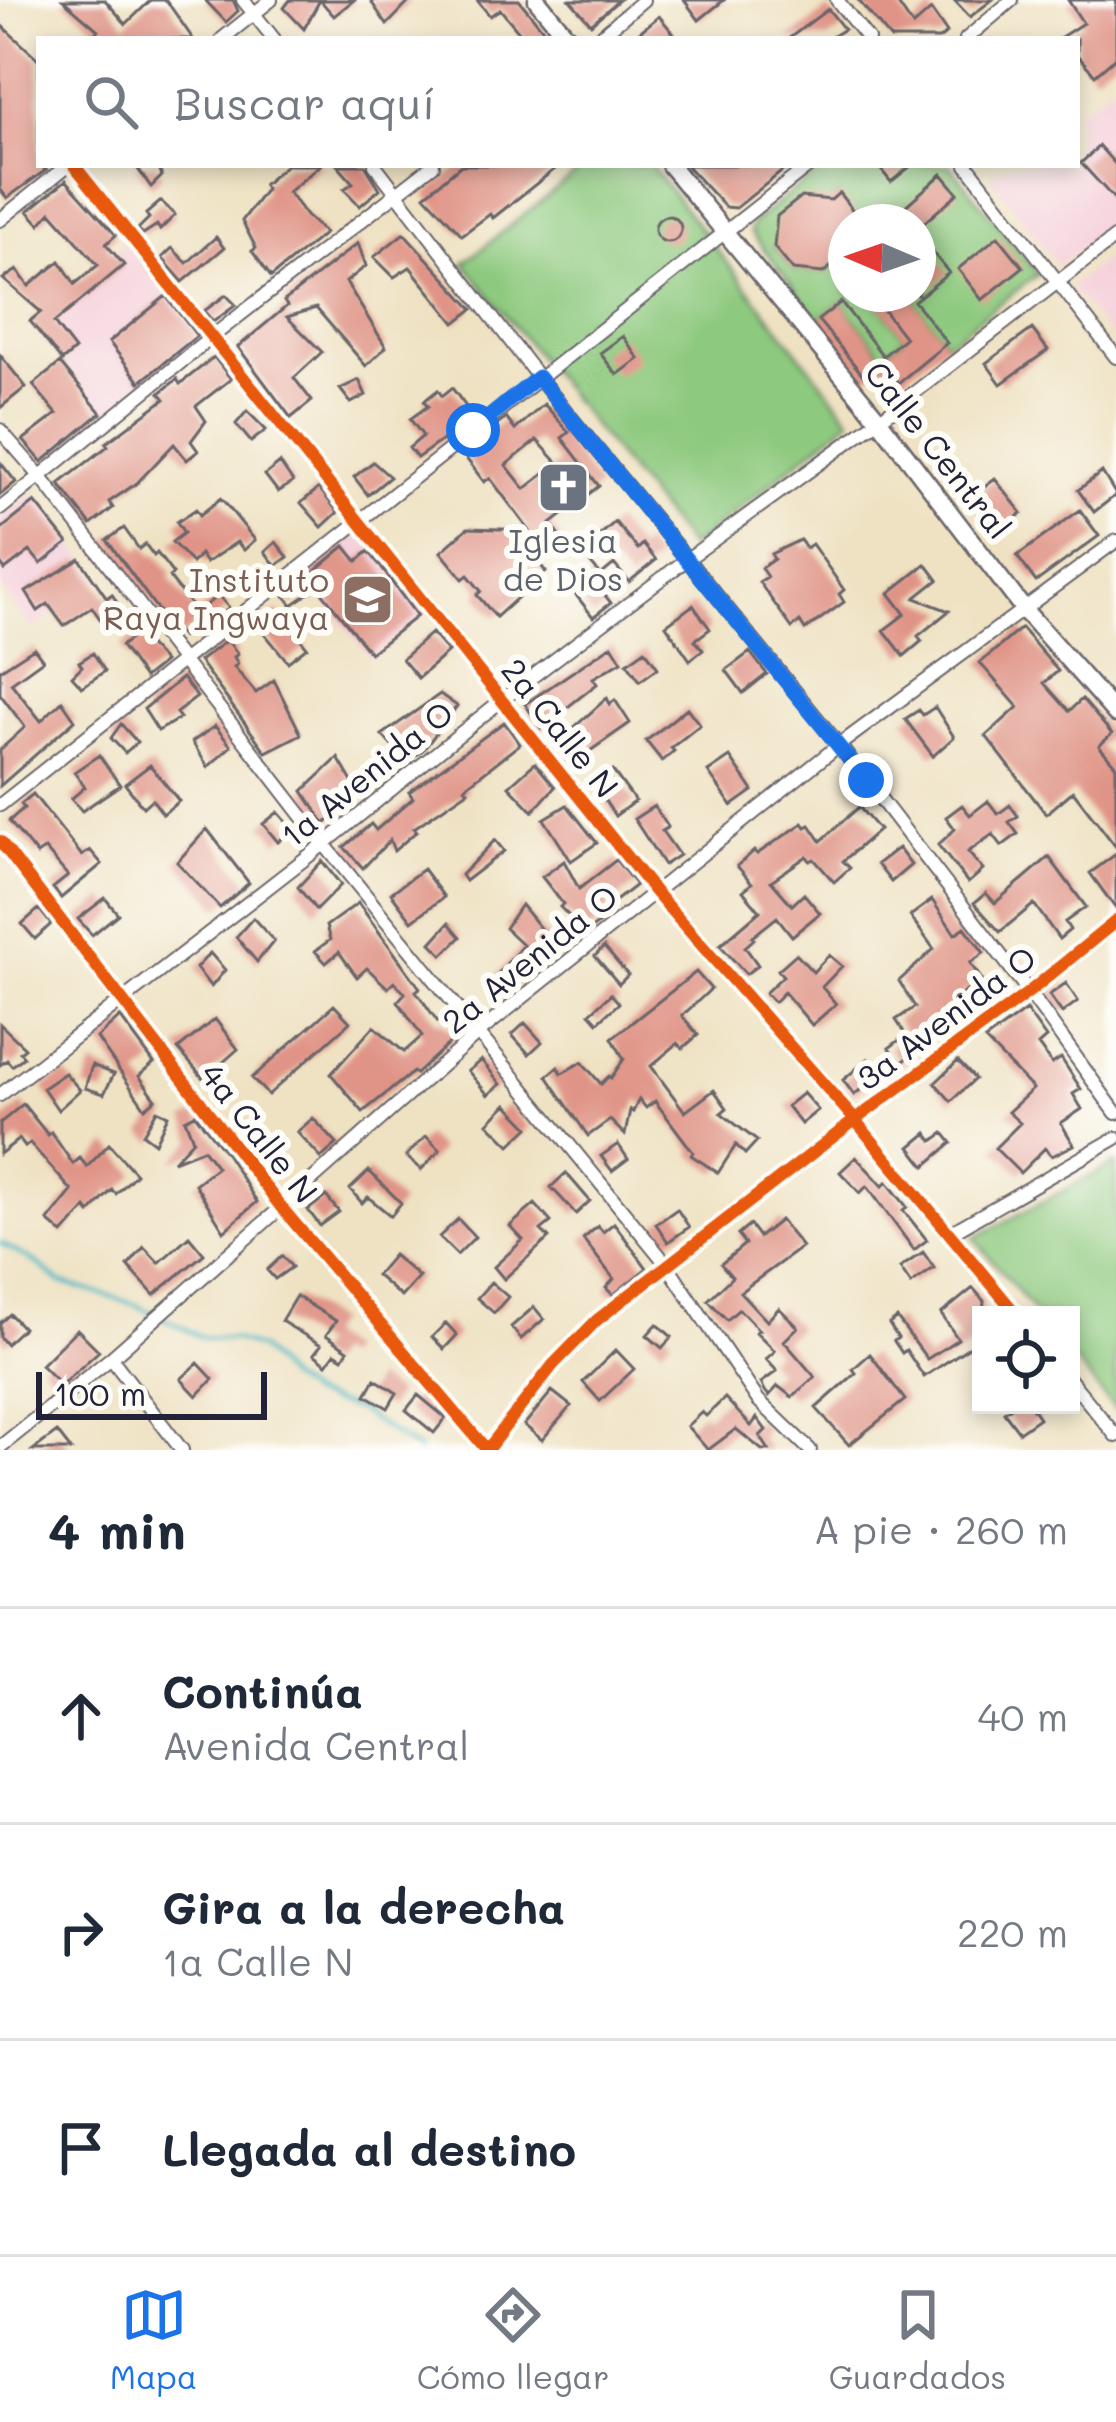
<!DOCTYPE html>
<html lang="es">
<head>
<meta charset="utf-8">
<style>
  body { margin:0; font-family:Mali,sans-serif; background:#f2f2f3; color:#1f2937 }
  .controls { position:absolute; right:36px; bottom:36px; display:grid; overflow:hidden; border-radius:0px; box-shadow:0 6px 18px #0003 }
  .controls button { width:108px; height:108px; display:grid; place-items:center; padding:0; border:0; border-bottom:3px solid #e0e1e3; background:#fff; color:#1f2937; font:60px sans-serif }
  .compass { position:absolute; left:828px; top:204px; width:108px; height:108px; border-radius:50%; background:#fff; box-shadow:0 6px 18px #0003; rotate:272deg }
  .scale { position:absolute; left:36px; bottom:30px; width:231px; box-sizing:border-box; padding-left:12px; border:6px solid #22223b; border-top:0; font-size:33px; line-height:42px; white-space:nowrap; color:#22223b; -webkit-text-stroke:9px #fdfcf7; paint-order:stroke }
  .stop { position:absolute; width:36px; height:36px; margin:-27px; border:9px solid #1a73e8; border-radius:50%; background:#fff }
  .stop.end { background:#1a73e8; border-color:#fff; box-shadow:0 3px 12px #0008 }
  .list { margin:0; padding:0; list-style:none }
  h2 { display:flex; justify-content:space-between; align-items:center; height:156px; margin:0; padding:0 48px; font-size:51px }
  h2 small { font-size:39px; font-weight:400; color:#747a83 }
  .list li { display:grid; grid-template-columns:78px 1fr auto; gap:36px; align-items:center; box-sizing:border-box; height:216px; padding:0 48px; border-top:3px solid #e0e1e3 }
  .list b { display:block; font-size:45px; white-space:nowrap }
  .list p { margin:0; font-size:39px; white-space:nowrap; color:#747a83 }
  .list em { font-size:39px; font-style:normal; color:#747a83 }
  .icon { flex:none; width:66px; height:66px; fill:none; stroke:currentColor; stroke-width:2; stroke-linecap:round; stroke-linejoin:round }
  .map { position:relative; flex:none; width:1116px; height:1450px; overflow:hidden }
  .search { position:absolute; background:#fff; box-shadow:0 6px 18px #0003; left:36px; right:36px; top:36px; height:132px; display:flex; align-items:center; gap:30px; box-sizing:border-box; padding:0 42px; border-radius:0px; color:#747a83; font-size:45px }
  .sheet { height:804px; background:#fff }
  nav { display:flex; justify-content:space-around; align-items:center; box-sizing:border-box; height:168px; border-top:3px solid #e0e1e3; background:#fff; font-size:33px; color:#747a83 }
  nav a { display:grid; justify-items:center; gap:6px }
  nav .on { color:#1a73e8 }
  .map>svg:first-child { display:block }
  .built { fill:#f5cfda }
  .green { fill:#8dc97e; stroke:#58765c; stroke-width:3 }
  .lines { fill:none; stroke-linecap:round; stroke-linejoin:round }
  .stream { stroke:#48b7c1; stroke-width:4.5 }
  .building { fill:#e09487; fill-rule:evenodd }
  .street-casing { stroke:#6a656b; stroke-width:16 }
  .secondary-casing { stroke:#6a656b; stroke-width:21 }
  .street { stroke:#fff; stroke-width:12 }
  .secondary { stroke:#fff; stroke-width:16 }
  .cycleway-casing { stroke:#fdfcf7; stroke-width:20 }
  .cycleway { stroke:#e8590c; stroke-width:12 }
  .route { stroke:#1a73e8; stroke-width:15 }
  .labels { text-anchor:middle; stroke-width:12; stroke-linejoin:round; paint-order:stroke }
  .street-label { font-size:33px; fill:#22223b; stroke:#fdfcf7 }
  .worship-label { font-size:33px; fill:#5b616d; stroke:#fdfcf7 }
  .education-label { font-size:33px; fill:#785e54; stroke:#fdfcf7; text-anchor:end }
</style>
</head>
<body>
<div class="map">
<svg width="1116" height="1450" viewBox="0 0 1116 1450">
  <rect width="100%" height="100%" fill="#fdfcf7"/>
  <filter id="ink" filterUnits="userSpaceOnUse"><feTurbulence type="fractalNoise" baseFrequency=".00833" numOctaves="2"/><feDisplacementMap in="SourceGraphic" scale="24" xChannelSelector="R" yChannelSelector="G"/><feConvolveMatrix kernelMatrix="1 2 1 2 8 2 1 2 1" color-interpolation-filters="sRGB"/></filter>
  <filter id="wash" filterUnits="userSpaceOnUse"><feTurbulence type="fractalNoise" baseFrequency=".004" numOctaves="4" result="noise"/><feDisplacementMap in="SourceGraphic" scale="48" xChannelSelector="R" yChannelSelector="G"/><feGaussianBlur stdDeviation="2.7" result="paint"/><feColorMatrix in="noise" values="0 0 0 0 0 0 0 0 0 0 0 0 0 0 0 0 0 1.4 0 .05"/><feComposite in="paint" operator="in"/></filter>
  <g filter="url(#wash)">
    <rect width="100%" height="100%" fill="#efe2c3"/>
    <!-- built -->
    <path class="built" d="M1116,82V220L1058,266L991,177L1006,165H1077V111Z
      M126,242L202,336L106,414L30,321Z
      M1116,251V343L1069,287Z
      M34,492L99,579L32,629L0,586V518Z
      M359,531L425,613L370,658L304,575Z"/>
    <!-- green -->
    <path class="green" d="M586,165H650L851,419L690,548L464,263Z
      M826,165H950L1038,274L947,343L908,294H918V222H855L839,194L774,247L794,270L823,273L846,255V294H871L905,338L883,355L841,302L818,320L750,231L753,223Z
      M1116,1163V1411L1071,1356V1315H1037L974,1238Z"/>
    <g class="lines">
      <!-- stream -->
      <path class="stream" d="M0,1243L36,1263L60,1282L137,1305L204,1338L233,1339L260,1349L287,1379L310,1395L358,1410L418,1450"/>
    </g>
    <g id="blocks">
      <!-- building -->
      <path class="building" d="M63,0H105L126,24L151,0H166L193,39H88L98,30Z
        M205,0H233L238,11L226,22Z
        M290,0H320L304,29L284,8Z
        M320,0H354L334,16Z
        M370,0H411L387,25Z
        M477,0H519L551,39H525L500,9L490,16Z
        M570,0H619L591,24Z
        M684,0H724L699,20Z
        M858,0H895L913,26L931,10L947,33L939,39H891Z
        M954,0H992L970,17Z
        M1068,0H1116V57L1095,75L1077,55V39H1058L1083,23Z
        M828,9L844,29L828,39H788Z
        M659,16L678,39H631Z
        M0,24L39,60V165L46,170L7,198L0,189Z
        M1099,146L1116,165V201L1081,163Z
        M135,165H157L162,176L151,187Z
        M286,165H321L288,192L306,216L325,233L271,277L252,251L256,248L242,221L266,189L263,185Z
        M337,165H365L380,189L360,206L344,189L353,183Z
        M461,165H560L493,218L490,214L462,235L425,195Z
        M686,165H790L736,208L725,207Z
        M877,165H912L891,182Z
        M942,174L958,193L925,222H887Z
        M66,180L116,235L106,244L124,265L54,323L75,350L62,361L30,321L41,312L3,279L17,270L29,286L60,261L75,284L98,265L51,212L40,224L28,211Z
        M839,193L862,222H846V255L823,273L793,270L774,247L777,216L801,197L831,200Z
        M161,201L175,215L160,230L157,225L143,234L138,229L149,218L146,214Z
        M655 229a13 13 0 1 1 26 0a13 13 0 1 1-26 0Z
        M404,233L473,309L455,323L410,267L394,277L374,257Z
        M998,236L1023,267L982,300L958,269Z
        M216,237L224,248L183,282L162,258L172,248L187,263Z
        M358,243L366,266L346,282L386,347L366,366L316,308L287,317L322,352L294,378L312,401L291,418L238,347L287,306L284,301Z
        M930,249L949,273L914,301L947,343L898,383L884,365L866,379L818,320L841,302L883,356L905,338L871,294H918V258Z
        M226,295L236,305L213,322L204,311Z
        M166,296L197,336L140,382L109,342Z
        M1032,329L1048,350L1001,384L986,363Z
        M623,336L639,359L617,375L600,353Z
        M0,355L26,387L0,408Z
        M214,357L231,379L196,406L206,421L191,441L198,451L187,460L174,444L137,483L109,502L113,508L91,525L59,484L108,446L106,443L165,399L160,393L177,379L180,384Z
        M60,363L101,413L42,462L23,440L57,414L33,385Z
        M359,380L366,395L351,403L340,389Z
        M452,388L467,408L458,415L465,424L417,458L409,448L423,436L410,419L428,406L424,401L438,390L442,396Z
        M544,404L569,432L562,438L599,486L551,524L565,543L539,563L546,572L496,617L477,595L481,591L468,575L463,579L441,552L468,528L529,530L490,478L484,482L462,453L506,418L515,430ZM537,440L558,463L525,489L506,465Z
        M247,411L266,430L251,442L236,424Z
        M0,462L16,482L0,495Z
        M373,462L390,477L368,495L354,477Z
        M280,463L293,482L278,492L265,475Z
        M1102,472L1116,495L1094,512L1078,490Z
        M995,479L1022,513L998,532L971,497Z
        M319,488L338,512L322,527L301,503Z
        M221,498L255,540L244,550L237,542L206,563L200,554L192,563L172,542L184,533L177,522L196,509L200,515Z
        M35,502L68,543L41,564L30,551L5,570L0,563V530Z
        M1080,510L1099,536L1036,582L1017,556Z
        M615,522L638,549L643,544L656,560L629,582L614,564L601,575L581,552Z
        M124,528L139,549L145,544L154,556L157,553L173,574L169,577L197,613L218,595L229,608L203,630L199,625L182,637L169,621L167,623L107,540Z
        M800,540L806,548L812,544L844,590L839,594L844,602L805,630L800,622L792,628L759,582L767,577L761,568L774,559L771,554Z
        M276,542L288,557L276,566L265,552Z
        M345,546L357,561L369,551L417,616L370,653L318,587L292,605L285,596Z
        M80,559L107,598L112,594L119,606L100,619L92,607L64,626L48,604L38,611L26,592Z
        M926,564L938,580L915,598L949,611L918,636L922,641L904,656L884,630L905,614L889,593Z
        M590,576L611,603L593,617L572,590Z
        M693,605L710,629L695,640L703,650L690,660L666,625Z
        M278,611L307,647L288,662L259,627Z
        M1021,628L1058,671L1044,683L1069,711L1082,699L1112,734L1099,746L1116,766V847L1073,791L1046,814L986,736L1018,707L980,663Z
        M138,633L164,662L144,678L121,646Z
        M431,633L448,652L418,678L402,659Z
        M227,640L238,654L234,657L238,664L234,667L256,693L274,680L301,734L266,752L199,661Z
        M612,645L622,661L593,678L597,684L541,728L525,704Z
        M34,648L43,660L11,683L41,721L62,701L75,720L0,786V750L25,727L0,694V670Z
        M645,650L658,668L640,681L627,663Z
        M750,652L767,674L743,693L726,670Z
        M93,653L105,671L82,687L72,676L82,666L79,662Z
        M182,678L197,697L176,713L180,718L158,731L144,709Z
        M440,694L457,706L424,749L407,763L382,735Z
        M607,698L610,704L615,700L630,723L587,753L584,748L571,758L559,741Z
        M935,707L954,737L933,756L905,719L919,710L923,715Z
        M687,708L700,725L671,748L674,751L662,761L646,741Z
        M504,722L520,744L465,787L468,791L414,828L417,831L394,851L390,840L363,868L344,847L371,824L376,830L413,798L409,792Z
        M121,724L137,742L125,753L111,738Z
        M215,726L231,746L208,767L192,742Z
        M99,755L120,785L82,811L71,799L85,787L74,772Z
        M730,757L753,791L732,806L708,772Z
        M338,758L358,792L325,824L303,791Z
        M535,763L555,787L533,811L509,786Z
        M150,765L179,801L163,814L152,799L143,807L125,784Z
        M613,771L635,801L615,816L594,784Z
        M33,794L82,856L90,850L102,864L61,898L53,888L68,876L45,849L37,855L9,821L24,808L21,804Z
        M988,801L998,814L1010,805L1018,816L1009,822L1018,834L1002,846L993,834L968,852L983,870L968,883L938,845L955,829L946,817L962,805L970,815Z
        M567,805L597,843L571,861L544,819Z
        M654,806L668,827L662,831L679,855L664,865L634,819Z
        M859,807L879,830L843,861L850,868L834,882L814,859L810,861L807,856L771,881L792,905L804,894L820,913L792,936L777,917L752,937L754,939L745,947L758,965L746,974L720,945L760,911L743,891L752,883L737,866L754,851L757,854L803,823L806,827L810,825L821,841Z
        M278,812L293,829L278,842L263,824Z
        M207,829L249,883L220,908L177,862Z
        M495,840L504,851L465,881L461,875Z
        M898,848L911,865L891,882L877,864Z
        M1116,854V909L1090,873Z
        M1049,857L1086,907L1065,922L1070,930L1059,939L1034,904L1000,932L974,903L986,893L995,903Z
        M616,860L636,885L605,909L610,915L586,933L560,907L563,904L542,877L564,861L579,889Z
        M322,861L341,885L316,910L298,887Z
        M423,869L444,897L412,921L391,893Z
        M105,898L118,914L92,935L78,919Z
        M932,900L955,934L965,927L984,953L970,963L982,980L950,1003L956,1016L908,1050L912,1055L901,1063L889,1048L906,1035L896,1020L915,1007L899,981L934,949L910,916Z
        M358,903L420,988L416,991L438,1022L441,1020L457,1036L416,1074L413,1072L363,1112L331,1074L374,1026L404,1052L422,1036L398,1001L405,993L394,982L388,988L367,968L357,977L339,952L326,963L315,951L330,940L326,926Z
        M521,905L557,949L525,971L529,977L506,992L494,978L523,945L505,928Z
        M39,909L51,924L35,939L22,924Z
        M253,918L274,941L257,962L236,937Z
        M449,923L461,937L443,955L431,943Z
        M604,947L628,975L619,984L595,956Z
        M210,953L225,970L211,987L196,968Z
        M796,954L813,972L829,955L842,966L822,987L836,1004L812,1025L784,992L774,1002L765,993L783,976L778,970Z
        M696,972L711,989L682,1016L698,1035L683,1048L678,1043L651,1066L685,1112L714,1090L727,1108L721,1113L757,1141L745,1154L736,1145L718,1173L691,1155L693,1152L655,1101L646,1108L639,1099L633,1112L630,1110L625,1135L610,1120L588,1136L547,1076L558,1067L562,1073L582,1062L601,1084L609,1076L611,1078L624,1059L612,1038Z
        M1066,983L1078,1001L1062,1013L1049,995Z
        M611,994L619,1003L598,1022L590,1013Z
        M334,1005L350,1022L268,1095L252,1078Z
        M1026,1010L1046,1038L1038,1045L1052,1064L1061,1058L1081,1089L1073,1094L1082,1109L1061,1123L1074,1145L1052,1156L1045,1148L1020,1173L995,1148L1020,1123L1008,1112L1033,1089L985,1040Z
        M120,1017L154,1063L139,1076L156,1099L145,1108L97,1038Z
        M215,1019L238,1049L204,1079L178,1049Z
        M525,1023L542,1042L529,1054L512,1035Z
        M0,1024L25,1048L20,1052L24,1057L12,1066L7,1060L0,1065Z
        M868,1059L880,1074L854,1095L843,1080Z
        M481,1060L501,1084L488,1095L468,1071Z
        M958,1061L975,1079L951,1101L935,1083Z
        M92,1065L114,1074L104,1094L85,1088Z
        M65,1073L80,1090L58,1110L43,1088Z
        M803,1093L818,1110L801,1124L787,1106Z
        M23,1104L48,1135L51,1132L73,1164L80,1158L87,1167L109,1144L136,1174L116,1194L112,1190L90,1213L86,1208L63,1234L48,1221L72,1191L30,1143L25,1147L19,1139L0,1154V1123Z
        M507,1104L529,1127L510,1145L488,1123Z
        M157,1110L168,1115L155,1143L143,1134Z
        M195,1114L225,1152L257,1202L224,1231L195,1184L217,1167L203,1149L173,1161L193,1140L185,1119Z
        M313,1118L337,1144L321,1158L297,1132Z
        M927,1133L933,1141L944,1133L952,1143L925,1166L910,1147Z
        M426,1136L440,1150L421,1170L406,1156Z
        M618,1144L628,1159L612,1171L601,1156Z
        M856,1157L883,1186L887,1182L907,1207L903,1210L927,1240L914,1250L867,1186L860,1193L840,1172Z
        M369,1171L401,1203L391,1216L368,1197L362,1203L350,1189Z
        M566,1173L590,1201L576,1214L551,1187Z
        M326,1196L339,1212L320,1226L308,1210Z
        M535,1204L551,1222L541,1230L549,1238L504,1279L494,1267L523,1240L510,1226Z
        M677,1209L689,1227L668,1242L656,1224Z
        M458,1219L475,1237L457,1255L439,1237Z
        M780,1220L802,1247L740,1292L767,1321L779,1308L798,1327L784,1341L815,1377L792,1397L778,1386L769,1396L765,1391L761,1383L777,1371L766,1359L775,1351L756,1332L759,1330L739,1309L727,1320L708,1300L732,1277L721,1264L745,1244L738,1235L750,1225L759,1237Z
        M614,1223L647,1268L613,1295L606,1288L614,1279L583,1239L598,1226L603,1232Z
        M189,1236L204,1254L154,1295L128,1266L144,1247L159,1263Z
        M923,1252L934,1268L911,1284L900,1268Z
        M393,1255L419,1277L401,1297L376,1275Z
        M282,1256L292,1267L275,1279L267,1270Z
        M491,1282L508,1297L494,1313L477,1298Z
        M973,1288L984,1301L981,1339L924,1377L906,1350L902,1353L894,1341L898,1338L889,1324L897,1318L927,1359L958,1339L941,1314Z
        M296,1296L336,1321L326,1335L348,1350L343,1358L335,1353L327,1364L314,1354L321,1345L281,1321Z
        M534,1307L544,1319L521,1339L511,1327Z
        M10,1314L23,1328L6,1344L0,1337V1323Z
        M446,1323L457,1335L444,1349L432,1337Z
        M657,1324L672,1337L662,1348L647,1335Z
        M77,1329L99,1351L61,1385L41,1365Z
        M616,1350L634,1369L600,1401L583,1382Z
        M870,1354L905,1400L849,1445L816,1408L856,1373L853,1369Z
        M198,1363L213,1379L197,1396L181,1379Z
        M375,1379L397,1393L388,1408L366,1395Z
        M552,1391L571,1406L542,1440L524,1425Z
        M418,1395L446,1418L434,1433L406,1410Z
        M725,1398L751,1426L757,1418L766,1430L760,1436L769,1450H762L736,1429L708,1450L687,1426L702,1412L706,1416Z
        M1014,1405H1030L1039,1418L1019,1432L1004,1412Z
        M57,1432L71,1450H33Z"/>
    </g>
  </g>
  <g filter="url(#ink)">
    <use href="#blocks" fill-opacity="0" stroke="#6a656b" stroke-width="3"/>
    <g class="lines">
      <defs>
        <path id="street" d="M243,0L274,39
          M837,0L868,39
          M222,39L271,0
          M597,39L643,0
          M966,39L1012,0
          M74,165L655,892L855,1120L1017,1315
          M375,165L538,377L839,745L1029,992L1116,1113
          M967,165L1116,357
          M0,220L68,165
          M0,430L40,476L324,844L668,1266L758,1400L810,1450
          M0,509L213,336L433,165
          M0,805L810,165
          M0,841L281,1207L487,1450L553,1365L597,1320L855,1120L1029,992L1116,921
          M0,1095L324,844L503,699L686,560L879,420L1116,237
          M950,1233L1116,1138
          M111,1358L182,1450
          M1071,1381L1116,1436
          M0,1447L111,1358L477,1034L839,745L1116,541"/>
        <path id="secondary" d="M537,0L569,39
          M670,165L879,420L1025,611L1116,714"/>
      </defs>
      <!-- street casing -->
      <use href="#street" class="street-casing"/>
      <!-- secondary casing -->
      <use href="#secondary" class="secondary-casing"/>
      <!-- street -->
      <use href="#street" class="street"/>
      <!-- secondary -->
      <use href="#secondary" class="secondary"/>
      <defs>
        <path id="cycleway" d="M74,165L655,892L855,1120L1017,1315
          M0,841L281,1207L487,1450L553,1365L597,1320L855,1120L1029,992L1116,921"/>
      </defs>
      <!-- cycleway casing -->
      <use href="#cycleway" class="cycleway-casing"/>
      <!-- cycleway -->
      <use href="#cycleway" class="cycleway"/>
    </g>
  </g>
  <g class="lines" filter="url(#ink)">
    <!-- route -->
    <path class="route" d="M473,430L538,377L866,780"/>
  </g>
  <!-- icons -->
  <defs>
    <symbol id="church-square" viewBox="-11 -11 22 22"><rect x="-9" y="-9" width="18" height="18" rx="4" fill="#6b7280" stroke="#fdfcf7"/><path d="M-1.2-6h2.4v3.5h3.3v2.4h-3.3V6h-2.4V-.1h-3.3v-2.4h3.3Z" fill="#fff"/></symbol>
    <symbol id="school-square" viewBox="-11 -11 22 22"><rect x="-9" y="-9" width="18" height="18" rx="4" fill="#8d6e63" stroke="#fdfcf7"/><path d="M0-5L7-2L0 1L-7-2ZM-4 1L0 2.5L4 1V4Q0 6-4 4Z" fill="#fff"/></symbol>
  </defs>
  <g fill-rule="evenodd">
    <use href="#church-square" x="534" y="458" width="59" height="59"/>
    <use href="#school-square" x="338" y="570" width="59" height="59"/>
  </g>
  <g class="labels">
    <!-- street labels -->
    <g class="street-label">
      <text transform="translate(938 450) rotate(52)" y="12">Calle Central</text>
      <text transform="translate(560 728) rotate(52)" y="12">2a Calle N</text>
      <text transform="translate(367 774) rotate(-39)" y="12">1a Avenida O</text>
      <text transform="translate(530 959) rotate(-39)" y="12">2a Avenida O</text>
      <text transform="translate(946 1018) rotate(-37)" y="12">3a Avenida O</text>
      <text transform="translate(259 1133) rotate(52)" y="12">4a Calle N</text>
    </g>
    <!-- worship labels -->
    <g class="worship-label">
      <text x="563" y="553">Iglesia<tspan x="563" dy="38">de Dios</tspan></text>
    </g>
    <!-- education labels -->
    <g class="education-label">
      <text x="329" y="592">Instituto<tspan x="329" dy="38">Raya Ingwaya</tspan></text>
    </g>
  </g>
</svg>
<div class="controls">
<button><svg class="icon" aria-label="locate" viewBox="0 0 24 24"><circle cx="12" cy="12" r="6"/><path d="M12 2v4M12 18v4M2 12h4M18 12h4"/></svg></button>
</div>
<svg class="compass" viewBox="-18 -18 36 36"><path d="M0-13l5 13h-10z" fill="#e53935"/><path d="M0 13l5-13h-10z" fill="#747a83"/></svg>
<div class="scale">100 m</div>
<div class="stop" style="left:473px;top:430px"></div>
<div class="stop end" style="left:866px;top:780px"></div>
<div class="search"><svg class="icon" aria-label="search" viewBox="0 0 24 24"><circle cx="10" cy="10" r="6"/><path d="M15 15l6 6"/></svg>Buscar aquí</div>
</div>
<section class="sheet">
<h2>4 min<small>A pie · 260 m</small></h2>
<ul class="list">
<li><svg class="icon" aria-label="ahead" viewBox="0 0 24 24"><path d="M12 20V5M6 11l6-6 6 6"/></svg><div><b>Continúa</b><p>Avenida Central</p></div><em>40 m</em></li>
<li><svg class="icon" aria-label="right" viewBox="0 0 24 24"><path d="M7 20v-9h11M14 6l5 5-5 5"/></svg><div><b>Gira a la derecha</b><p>1a Calle N</p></div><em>220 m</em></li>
<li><svg class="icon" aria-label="arrive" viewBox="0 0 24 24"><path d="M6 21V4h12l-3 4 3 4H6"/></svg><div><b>Llegada al destino</b></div></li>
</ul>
</section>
<nav>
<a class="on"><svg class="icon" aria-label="map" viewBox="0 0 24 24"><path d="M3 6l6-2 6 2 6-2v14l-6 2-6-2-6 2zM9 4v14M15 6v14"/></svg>Mapa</a>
<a><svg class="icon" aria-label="directions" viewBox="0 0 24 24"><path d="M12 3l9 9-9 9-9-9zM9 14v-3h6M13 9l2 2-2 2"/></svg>Cómo llegar</a>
<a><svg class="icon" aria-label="saved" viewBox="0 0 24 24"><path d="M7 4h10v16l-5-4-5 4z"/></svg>Guardados</a>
</nav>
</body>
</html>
